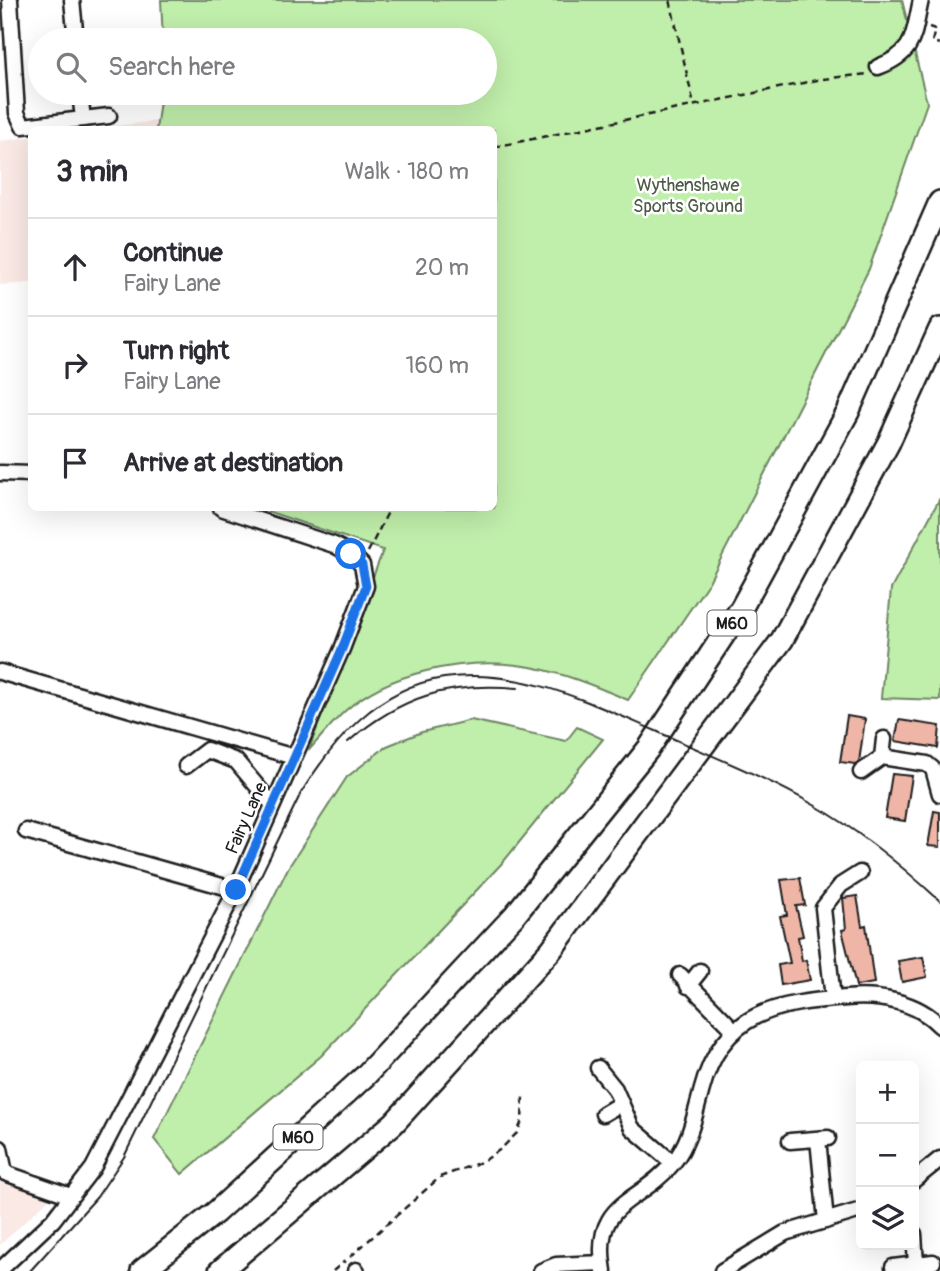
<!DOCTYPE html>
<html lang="en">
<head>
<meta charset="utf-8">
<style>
  body { margin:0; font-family:Pangolin,sans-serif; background:#f7f7f7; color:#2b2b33 }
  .controls { position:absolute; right:21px; bottom:21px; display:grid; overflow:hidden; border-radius:10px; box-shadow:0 7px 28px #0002 }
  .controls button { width:63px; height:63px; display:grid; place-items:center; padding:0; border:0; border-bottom:2px solid #e1e1e2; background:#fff; color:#2b2b33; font:35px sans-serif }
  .stop { position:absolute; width:21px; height:21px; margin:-16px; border:5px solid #1a73e8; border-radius:50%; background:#fff }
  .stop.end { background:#1a73e8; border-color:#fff; box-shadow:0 2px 7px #0008 }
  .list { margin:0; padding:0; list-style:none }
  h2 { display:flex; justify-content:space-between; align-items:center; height:91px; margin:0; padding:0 28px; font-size:30px }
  h2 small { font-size:23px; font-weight:400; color:#7c7c81 }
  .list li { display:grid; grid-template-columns:46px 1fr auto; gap:21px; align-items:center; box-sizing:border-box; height:98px; padding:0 28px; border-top:2px solid #e1e1e2 }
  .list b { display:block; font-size:26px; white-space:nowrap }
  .list p { margin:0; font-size:23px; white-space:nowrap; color:#7c7c81 }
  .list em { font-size:23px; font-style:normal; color:#7c7c81 }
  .icon { flex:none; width:38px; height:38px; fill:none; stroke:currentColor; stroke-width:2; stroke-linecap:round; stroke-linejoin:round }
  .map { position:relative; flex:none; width:940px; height:1271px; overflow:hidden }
  .search { position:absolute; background:#fff; box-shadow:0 7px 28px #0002; left:28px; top:28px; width:469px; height:77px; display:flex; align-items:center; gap:18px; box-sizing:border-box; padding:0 24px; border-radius:38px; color:#7c7c81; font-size:26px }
  .panel { position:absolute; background:#fff; box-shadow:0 7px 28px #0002; left:28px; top:126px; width:469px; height:385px; border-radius:10px }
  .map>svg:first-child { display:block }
  .built { fill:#fae9e5 }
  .green { fill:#c0eeab; stroke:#6e8564; stroke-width:2 }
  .building { fill:#efb6a7; stroke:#1c1c1c; stroke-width:2 }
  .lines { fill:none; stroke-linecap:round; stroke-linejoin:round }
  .minor-casing { stroke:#1c1c1c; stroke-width:19 }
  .highway-casing { stroke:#1c1c1c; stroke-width:26 }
  .path { stroke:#1c1c1c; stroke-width:2.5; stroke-dasharray:7 5; stroke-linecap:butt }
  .minor { stroke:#fff; stroke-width:14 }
  .highway { stroke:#fff; stroke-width:21 }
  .tram { stroke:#1c1c1c; stroke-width:2 }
  .route { stroke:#1a73e8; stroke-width:9 }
  .labels { text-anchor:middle; stroke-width:5; stroke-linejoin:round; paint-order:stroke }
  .shield { fill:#fff; stroke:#606060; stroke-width:2 }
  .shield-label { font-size:16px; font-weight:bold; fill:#1c1c1c }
  .park-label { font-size:18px; fill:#4d5b47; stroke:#fff }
  .street-label { font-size:18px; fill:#1c1c1c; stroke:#fff }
</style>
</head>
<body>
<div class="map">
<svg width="940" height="1271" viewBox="0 0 940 1271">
  <rect width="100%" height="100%" fill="#fff"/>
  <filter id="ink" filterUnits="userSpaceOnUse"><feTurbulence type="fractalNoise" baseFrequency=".0143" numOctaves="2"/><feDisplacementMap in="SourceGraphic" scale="14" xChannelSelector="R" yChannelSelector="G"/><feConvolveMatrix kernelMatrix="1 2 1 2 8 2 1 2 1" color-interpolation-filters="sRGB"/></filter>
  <g filter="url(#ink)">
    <!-- built -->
    <path class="built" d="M157,121L156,129H89Z
      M31,137V283L0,285V141Z
      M0,1177L47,1191L50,1198L0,1245Z"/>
    <!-- green -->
    <path class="green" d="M161,0H902L927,103L869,269L709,582L628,700C556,669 504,652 426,671C397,678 368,690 345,711C332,723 321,737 309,750L383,550L258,508H494V130H156L161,93H485V40H163Z
      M940,498V700L881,698L891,589Z
      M471,720L566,741L577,727L603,739L504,861L321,1056L182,1174L154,1139L288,868L347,777L387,746L422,732Z"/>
    <!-- building -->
    <path class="building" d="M847,716L865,719L859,762L855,764L840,762Z
      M899,720L940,726L938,748L895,741Z
      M892,774L912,776L905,821L885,818Z
      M934,811L940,812V847L928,846Z
      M800,878L805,905L796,906L803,936L798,937L802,961L806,960L810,980L781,985L778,965L790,963L780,916L787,915L781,880Z
      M857,896L862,926L866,925L874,983L856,986L842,930L846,929L843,898Z
      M923,957L927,977L902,982L898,961Z"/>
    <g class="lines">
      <defs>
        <path id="minor" d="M10,0L17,113L23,126L109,116
          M72,0L76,40
          M878,67C916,53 913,35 921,0
          M80,93L83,119
          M0,473L32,474
          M0,672L294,757
          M882,757L884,739
          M186,766L207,750L236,761L273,805
          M861,772L882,757L927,764L933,769L940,794
          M26,831L236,890
          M680,975L735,1031
          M688,986L700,971
          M833,999L823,908L841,885L860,873
          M598,1068L615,1089L632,1128L673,1163
          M603,1114L620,1104
          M818,1139L826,1221
          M790,1141L828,1138
          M0,1148L5,1173L71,1196
          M914,1180L940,1159
          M914,1234L916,1264
          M893,1267L933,1262
          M0,1270L53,1220L93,1168L233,896L342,649L366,586L362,565L351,554L334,545L221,508
          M356,1270L357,1271
          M541,1271L556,1265L602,1263
          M604,1271C591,1200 640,1204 673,1163C690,1142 695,1114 702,1089C722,1012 777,1003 846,998C878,995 917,1001 940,1026
          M722,1271L785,1233L861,1210"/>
        <path id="highway" d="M142,1271L216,1212L365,1076L514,916L649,748L742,607L848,412L940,202
          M220,1271L394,1123L551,950L782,640L889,442L940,329"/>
      </defs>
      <!-- minor casing -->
      <use href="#minor" class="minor-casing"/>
      <!-- highway casing -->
      <use href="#highway" class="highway-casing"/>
      <!-- path -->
      <path class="path" d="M670,0L694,105
        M929,27L935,29L932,42L940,44
        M494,147L822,79L868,74
        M368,552L390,508
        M350,1257L440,1177L484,1161L502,1148L517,1133L522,1121L523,1097
        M333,1271L345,1261"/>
      <!-- minor -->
      <use href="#minor" class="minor"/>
      <!-- highway -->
      <use href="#highway" class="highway"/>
      <!-- tram -->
      <path class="tram" d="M348,742C401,696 449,682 518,688
        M30,1271L97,1197L124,1157L301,793C333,741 378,687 444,678C521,667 587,702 656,731C709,755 764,776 814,805C860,831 901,865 940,901"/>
    </g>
  </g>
  <g class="lines" filter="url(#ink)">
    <!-- route -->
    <path class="route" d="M236,890L342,649L366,586L362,565L351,554"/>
  </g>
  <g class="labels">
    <!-- shield labels -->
    <g class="shield">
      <rect x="707.5" y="610.5" width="49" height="25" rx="5"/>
      <rect x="273.5" y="1124.5" width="49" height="25" rx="5"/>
    </g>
    <g class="shield-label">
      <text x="732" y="629">M60</text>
      <text x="298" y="1143">M60</text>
    </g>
    <!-- park labels -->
    <g class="park-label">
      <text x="688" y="191">Wythenshawe<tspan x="688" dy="21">Sports Ground</tspan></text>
    </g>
    <!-- street labels -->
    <g class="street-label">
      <text transform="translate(246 818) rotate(-66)" y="6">Fairy Lane</text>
    </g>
  </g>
</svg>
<div class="controls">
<button>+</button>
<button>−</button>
<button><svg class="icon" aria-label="layers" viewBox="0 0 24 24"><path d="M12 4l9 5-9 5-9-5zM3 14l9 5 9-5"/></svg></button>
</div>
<div class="stop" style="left:351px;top:554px"></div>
<div class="stop end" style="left:236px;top:890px"></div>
<div class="search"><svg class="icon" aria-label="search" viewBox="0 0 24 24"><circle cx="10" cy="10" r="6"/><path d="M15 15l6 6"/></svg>Search here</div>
<section class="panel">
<h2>3 min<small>Walk · 180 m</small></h2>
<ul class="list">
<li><svg class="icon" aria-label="ahead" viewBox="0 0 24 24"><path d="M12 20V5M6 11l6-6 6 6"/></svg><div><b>Continue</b><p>Fairy Lane</p></div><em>20 m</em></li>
<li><svg class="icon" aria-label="right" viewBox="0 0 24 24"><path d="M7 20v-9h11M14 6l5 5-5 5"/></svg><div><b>Turn right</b><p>Fairy Lane</p></div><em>160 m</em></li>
<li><svg class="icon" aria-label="arrive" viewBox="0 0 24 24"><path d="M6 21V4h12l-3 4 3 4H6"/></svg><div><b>Arrive at destination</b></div></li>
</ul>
</section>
</div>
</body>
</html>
